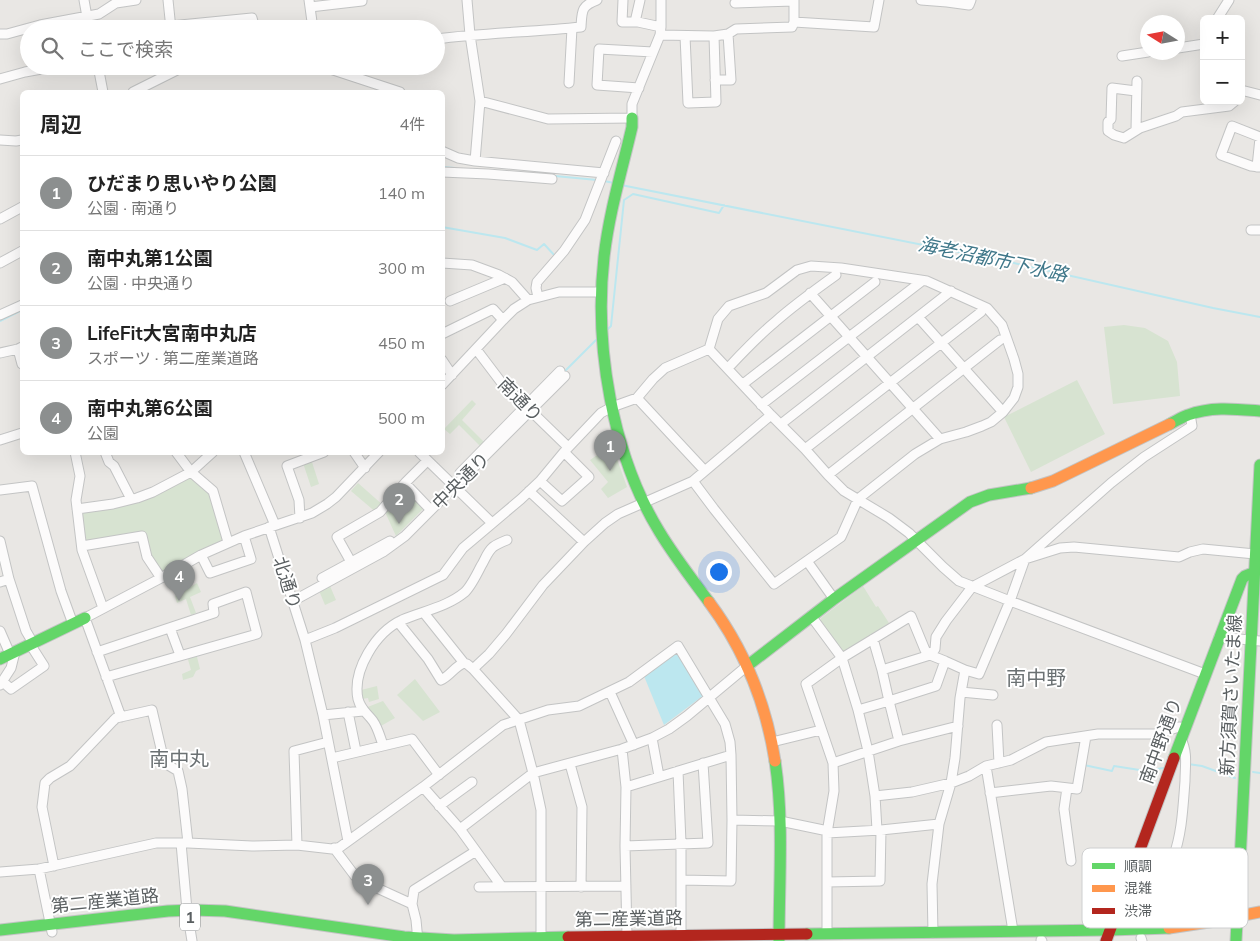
<!DOCTYPE html>
<html lang="ja">
<head>
<meta charset="utf-8">
<style>
  body { margin:0; font-family:Mulish,"Noto Sans JP",sans-serif; background:#f6f6f6; color:#222 }
  .controls { position:absolute; right:15px; top:15px; display:grid; overflow:hidden; border-radius:8px; box-shadow:0 5px 20px #0002 }
  .controls button { width:45px; height:45px; display:grid; place-items:center; padding:0; border:0; border-bottom:1px solid #e0e0e0; background:#fff; color:#222; font:25px sans-serif }
  .compass { position:absolute; left:1140px; top:15px; width:45px; height:45px; border-radius:50%; background:#fff; box-shadow:0 5px 20px #0002; rotate:281deg }
  .you { position:absolute; left:718px; top:571px; width:18px; height:18px; margin:-12px; border:4px solid #fff; border-radius:50%; background:#1a73e8; box-shadow:0 0 0 8px #1a73e833 }
  .badge { display:grid; place-items:center; width:32px; height:32px; border-radius:50%; background:#8c8f8f; color:#fff; font-size:16px; font-weight:700 }
  .pin { position:absolute; translate:-50% -41px; filter:drop-shadow(0 1px 2px #0008) }
  .pin::after { content:''; position:absolute; top:26px; width:18px; height:15px; background:inherit; clip-path:polygon(0 0,100% 0,50% 100%) }
  .list { margin:0; padding:0; list-style:none }
  h2 { display:flex; justify-content:space-between; align-items:center; height:65px; margin:0; padding:0 20px; font-size:21px }
  h2 small { font-size:16px; font-weight:400; color:#767676 }
  .list li { display:grid; grid-template-columns:32px 1fr auto; gap:15px; align-items:center; box-sizing:border-box; height:75px; padding:0 20px; border-top:1px solid #e0e0e0 }
  .list b { display:block; font-size:19px; white-space:nowrap }
  .list p { margin:0; font-size:16px; white-space:nowrap; color:#767676 }
  .list em { font-size:16px; font-style:normal; color:#767676 }
  .icon { flex:none; width:28px; height:28px; fill:none; stroke:currentColor; stroke-width:2; stroke-linecap:round; stroke-linejoin:round }
  .map { position:relative; flex:none; width:1260px; height:941px; overflow:hidden }
  .search { position:absolute; background:#fff; box-shadow:0 5px 20px #0002; left:20px; top:20px; width:425px; height:55px; display:flex; align-items:center; gap:12px; box-sizing:border-box; padding:0 18px; border-radius:28px; color:#767676; font-size:19px }
  .panel { position:absolute; background:#fff; box-shadow:0 5px 20px #0002; left:20px; top:90px; width:425px; height:365px; border-radius:8px }
  .map>svg:first-child { display:block }
  .green { fill:#d7e3d1 }
  .water { fill:#bce7ef }
  .lines { fill:none; stroke-linecap:round; stroke-linejoin:round }
  .stream { stroke:#bce7ef; stroke-width:2 }
  .street-casing { stroke:#c3c4c4; stroke-width:11 }
  .fast-casing { stroke:#c3c4c4; stroke-width:13 }
  .slow-casing { stroke:#c3c4c4; stroke-width:13 }
  .jam-casing { stroke:#c3c4c4; stroke-width:13 }
  .street { stroke:#fcfbfb; stroke-width:9 }
  .fast { stroke:#63d668; stroke-width:11 }
  .slow { stroke:#ff974d; stroke-width:11 }
  .jam { stroke:#b3261e; stroke-width:11 }
  .labels { text-anchor:middle; stroke-width:4; stroke-linejoin:round; paint-order:stroke }
  .shield { fill:#fff; stroke:#8c8f90; stroke-width:1 }
  .shield-label { font-size:16px; font-weight:bold; fill:#5a5f61 }
  .street-label { font-size:18px; fill:#5a5f61; stroke:#fff }
  .water-label { font-size:19px; font-style:italic; fill:#40788a; stroke:#fff }
  .quarter-label { font-size:20px; fill:#6b7173; stroke:#fff }
  .key { fill:#fff; stroke:#cecfd0; stroke-width:1 }
  .key-label { font-size:14px; fill:#5a5f61 }
</style>
</head>
<body>
<div class="map">
<svg width="1260" height="941" viewBox="0 0 1260 941">
  <rect width="100%" height="100%" fill="#e9e7e4"/>
  <!-- green -->
  <path class="green" d="M1124,325L1145,328L1168,341L1177,362L1180,396L1113,404L1104,327Z
    M1077,380L1105,434L1031,472L1004,417Z
    M472,400L476,404L462,420L485,443L481,447L459,425L450,434L444,429Z
    M612,445L627,487L608,498L601,489L608,482L590,460Z
    M311,459L319,484L311,487L303,463Z
    M190,475L210,492L224,536L222,540L184,559L161,572L150,556L144,535L85,544L81,511L129,503Z
    M358,483L384,506L378,514L351,491Z
    M406,490L423,509L396,536L385,512Z
    M197,583L201,592L190,597L196,613L191,615L186,599L177,603L175,596Z
    M330,586L336,600L325,605L320,593V591Z
    M863,586L876,607L878,606L889,623L845,652L842,651L820,621L821,618Z
    M196,653L200,669L196,671L193,677L183,680L182,674L191,670L187,656Z
    M415,679L440,712L423,721L397,695Z
    M377,686L379,699L369,702L368,698L362,699L361,690Z
    M383,701L395,718L379,727L365,708Z"/>
  <!-- water -->
  <path class="water" d="M677,652L704,695L664,725L644,676Z"/>
  <g class="lines">
    <!-- stream -->
    <path class="stream" d="M442,167L455,168
      M555,176L597,180
      M604,181L614,183
      M621,185L1014,263L1213,308L1260,317
      M442,227L505,238L537,250L544,244L555,256
      M0,321L22,310
      M606,331L611,326L624,200L633,194L719,213L724,205
      M563,373L597,339
      M1188,764L1202,766L1235,778
      M1084,765L1112,771L1114,766L1146,771L1163,768
      M1253,772L1260,773"/>
    <defs>
      <path id="street" d="M84,0L87,17
        M168,0L171,29
        M309,0L313,29
        M467,0L470,35L480,101L475,161
        M623,0L622,22H638L661,27
        M921,0L947,2L969,5L971,0
        M735,3L794,1
        M310,7L362,1V0
        M1217,19L1229,0
        M635,22L640,0
        M794,22L874,27L879,0
        M170,26L252,18L255,29
        M0,34H7L40,25L99,14L116,3L136,0
        M660,35L714,36L728,34L736,29L792,27L794,22V0
        M685,36L688,103L716,102L714,36
        M436,39C484,33 533,32 581,27C582,11 581,6 597,0
        M1178,48L1204,44
        M1122,56L1148,52
        M98,66L103,92
        M321,66L400,92
        M0,79L25,72L58,66
        M715,80H731L728,34
        M569,83L572,28
        M639,88L597,85L599,49L653,52
        M1241,90L1260,95
        M1136,91L1112,88L1111,119L1108,122V131L1114,135L1124,138L1140,128L1176,116L1182,112L1229,106L1235,101
        M133,92L185,66
        M480,101L548,119L632,118V104L660,35L661,27V0
        M1136,130L1137,81
        M1260,137L1232,126L1221,155L1251,166L1260,167
        M0,140L16,141L22,140
        M442,151L458,158L475,161L604,173
        M1257,167L1260,138
        M442,172L488,174L552,179
        M0,219L22,207
        M1251,230H1260
        M0,263L22,251
        M442,263L472,265L499,275L512,282L528,300
        M810,293L940,439
        M538,297L536,288L537,282L564,251L585,220L616,141
        M450,301L505,278
        M0,315L22,305
        M918,317L1003,412
        M442,334L493,309L503,320
        M18,349L22,364
        M476,349L501,382L568,447
        M0,353L18,349L22,347
        M442,360L452,375
        M728,368C743,352 758,336 775,322C794,305 815,290 836,275
        M743,384L875,282
        M442,385L503,320L514,309L528,300L559,292H602
        M637,398L653,379L665,368L709,349
        M761,405L849,337L922,281
        M781,424L951,291
        M0,440L22,433
        M805,449L981,312
        M75,452L80,476L76,500L82,550L103,608
        M105,452L109,462L114,466L131,499
        M176,452L191,472L213,491L228,542
        M244,452L275,525
        M354,452L365,468
        M419,452L492,523
        M460,473L560,371
        M828,475L1000,340
        M540,481L562,501L589,477L564,452
        M693,481L714,509L774,584L841,537L858,499L915,454L940,439L966,432L982,426L991,422L1003,412L1014,398L1018,387V374L1014,359L1002,325L987,308L927,281L841,268L811,266L797,270L766,293L729,306L718,319L709,349L771,415L805,449L828,475L844,491L889,518L909,533L943,567L959,581L1010,601L1205,674
        M405,483L428,507
        M0,490L32,486L61,591L73,624
        M529,491L584,542
        M77,509L113,504L137,498L153,492L191,472L213,452
        M300,518L299,500L287,466L324,452
        M269,527L305,640L323,715L348,841
        M0,541L9,579
        M82,546L142,536L147,557L161,578
        M201,555L210,573L251,559L244,536
        M807,561L834,599
        M351,562L337,537L380,512L405,483L427,461
        M322,578L390,541
        M0,582L9,579L26,631L33,643
        M293,601L383,552L405,536L565,376
        M424,613L464,663L467,664L473,669L519,720L533,773L541,810V938
        M811,616L842,658L858,710
        M398,622L428,659L441,680C450,676 455,666 464,663
        M170,628L180,655
        M0,631L10,654
        M1219,637L1260,641
        M873,639L882,670
        M305,640L335,628L443,575L463,548L521,499L540,481L564,452L601,413L612,407L637,398L705,471
        M97,652L214,613L213,604L246,592L257,634L106,677
        M473,669L489,654L506,634L543,585L584,542L605,523L618,514L693,481L771,415
        M3,682L11,689L44,666L30,644
        M0,685L11,668L15,652
        M610,692L634,745
        M961,692L993,695
        M348,712L356,751
        M323,715L363,711
        M121,717L85,618L161,578L201,555L244,536L312,513L327,504L336,497L379,452
        M997,725L999,763
        M652,738L659,776
        M899,741L889,701L936,686L945,661L965,670L979,674L1010,601L1025,559L1111,483L1144,457L1192,426L1190,414
        M772,742L821,730
        M383,745C380,737 378,728 373,721C366,712 361,710 358,699C352,670 376,632 402,620C423,611 447,607 465,592C471,586 477,574 481,566C485,560 487,552 493,547C497,544 502,542 507,540
        M622,749L626,787
        M332,758L412,739L439,775
        M833,763L899,741L958,726
        M570,764L582,807L581,887
        M986,766L1013,931
        M678,771L681,843V935
        M423,787L460,829L502,887
        M1067,788L1064,809L1071,861
        M990,793L1051,786L1077,789L1086,736
        M875,796L912,792L951,783L969,776L986,766L1011,760L1046,742L1098,734H1157L1179,727L1185,728
        M439,806L472,782
        M732,820L780,821L828,831
        M460,829L533,773L622,749L652,738L669,729L687,716L747,666
        M877,830L875,796L868,751L858,710L889,701L882,670L930,655L935,649L936,637L946,621L972,587L1025,559L1060,548L1074,547L1179,557L1190,552L1203,549L1255,554
        M827,833L881,830L939,824
        M181,843L187,910L192,941
        M297,845L294,751L328,742
        M625,846L708,843L703,763
        M334,848L355,876L366,883L412,904
        M54,866L42,807L45,783L50,778L70,766L113,721L116,718L152,710L163,757L168,765L178,771L182,789L188,843
        M39,869L52,932
        M0,872L39,869L156,843H188L252,846L297,845L332,849L340,847L423,787L503,725L548,710L579,706L629,682L678,646L725,724L730,742L731,755L732,820L731,881L681,880
        M827,882L880,881L881,830
        M479,887L626,886
        M1143,929C1153,905 1165,882 1173,858C1182,834 1183,807 1185,781C1185,766 1188,753 1181,739
        M827,933V833L834,791L833,763L806,684L842,658L911,616L925,650L930,655L945,661
        M933,933L932,884L939,824L951,783L955,758L960,698L965,670
        M627,936L625,846L626,787L731,755
        M1141,938L1142,941
        M1041,940L1042,941
        M418,941L416,920L412,904L414,890L476,851"/>
      <path id="fast" d="M632,118V127C622,170 609,213 604,257C594,345 612,454 659,531C674,556 692,579 709,602
        M1170,424C1176,421 1182,417 1188,415C1211,406 1236,409 1260,411
        M0,659L85,618
        M747,666L834,599L970,502L989,495L1031,488
        M1174,758L1242,579L1245,576L1255,572
        M775,761C784,820 779,881 779,941
        M0,930L168,911L193,910L225,911L404,937L454,940L568,937
        M807,934L1110,930L1169,928
        M1236,941L1260,465"/>
      <path id="slow" d="M1031,488L1053,481L1170,424
        M709,602C744,649 766,703 775,761
        M1169,928L1209,922L1260,912"/>
      <path id="jam" d="M568,937L807,934
        M1106,941L1174,758"/>
    </defs>
    <!-- street casing -->
    <use href="#street" class="street-casing"/>
    <!-- fast casing -->
    <use href="#fast" class="fast-casing"/>
    <!-- slow casing -->
    <use href="#slow" class="slow-casing"/>
    <!-- jam casing -->
    <use href="#jam" class="jam-casing"/>
    <!-- street -->
    <use href="#street" class="street"/>
    <!-- fast -->
    <use href="#fast" class="fast"/>
    <!-- slow -->
    <use href="#slow" class="slow"/>
    <!-- jam -->
    <use href="#jam" class="jam"/>
  </g>
  <g class="labels">
    <!-- shield labels -->
    <rect class="shield" x="180" y="903.5" width="20" height="27" rx="4"/>
    <g class="shield-label">
      <text x="190" y="923">1</text>
    </g>
    <!-- street labels -->
    <g class="street-label">
      <text transform="translate(520 400) rotate(45)" y="6">南通り</text>
      <text transform="translate(461 481) rotate(-45)" y="6">中央通り</text>
      <text transform="translate(287 583) rotate(73)" y="6">北通り</text>
      <text transform="translate(1231 695) rotate(-87)" y="6">新方須賀さいたま線</text>
      <text transform="translate(1161 741) rotate(-70)" y="6">南中野通り</text>
      <text transform="translate(105 901) rotate(-6)" y="6">第二産業道路</text>
      <text transform="translate(629 919) rotate(-1)" y="6">第二産業道路</text>
    </g>
    <!-- water labels -->
    <g class="water-label">
      <text transform="translate(993 259) rotate(12)" y="7">海老沼都市下水路</text>
    </g>
    <!-- quarter labels -->
    <g class="quarter-label">
      <text x="1036" y="685">南中野</text>
      <text x="179" y="766">南中丸</text>
    </g>
  </g>
  <!-- legend -->
  <rect x="1082" y="848" width="166" height="80" rx="8" class="key"/>
  <rect x="1092" y="863" width="23" height="6" fill="#63d668"/>
  <rect x="1092" y="885" width="23" height="7" fill="#ff974d"/>
  <rect x="1092" y="908" width="23" height="6" fill="#b3261e"/>
  <g class="key-label">
    <text x="1124" y="871">順調</text>
    <text x="1124" y="893">混雑</text>
    <text x="1124" y="916">渋滞</text>
  </g>
</svg>
<div class="controls">
<button>+</button>
<button>−</button>
</div>
<svg class="compass" viewBox="-18 -18 36 36"><path d="M0-13l5 13h-10z" fill="#e53935"/><path d="M0 13l5-13h-10z" fill="#767676"/></svg>
<div class="you"></div>
<div class="pin badge" style="left:610px;top:471px">1</div>
<div class="pin badge" style="left:399px;top:524px">2</div>
<div class="pin badge" style="left:368px;top:905px">3</div>
<div class="pin badge" style="left:179px;top:601px">4</div>
<div class="search"><svg class="icon" aria-label="search" viewBox="0 0 24 24"><circle cx="10" cy="10" r="6"/><path d="M15 15l6 6"/></svg>ここで検索</div>
<section class="panel">
<h2>周辺<small>4件</small></h2>
<ul class="list">
<li><span class="badge">1</span><div><b>ひだまり思いやり公園</b><p>公園 · 南通り</p></div><em>140 m</em></li>
<li><span class="badge">2</span><div><b>南中丸第1公園</b><p>公園 · 中央通り</p></div><em>300 m</em></li>
<li><span class="badge">3</span><div><b>LifeFit大宮南中丸店</b><p>スポーツ · 第二産業道路</p></div><em>450 m</em></li>
<li><span class="badge">4</span><div><b>南中丸第6公園</b><p>公園</p></div><em>500 m</em></li>
</ul>
</section>
</div>
</body>
</html>
